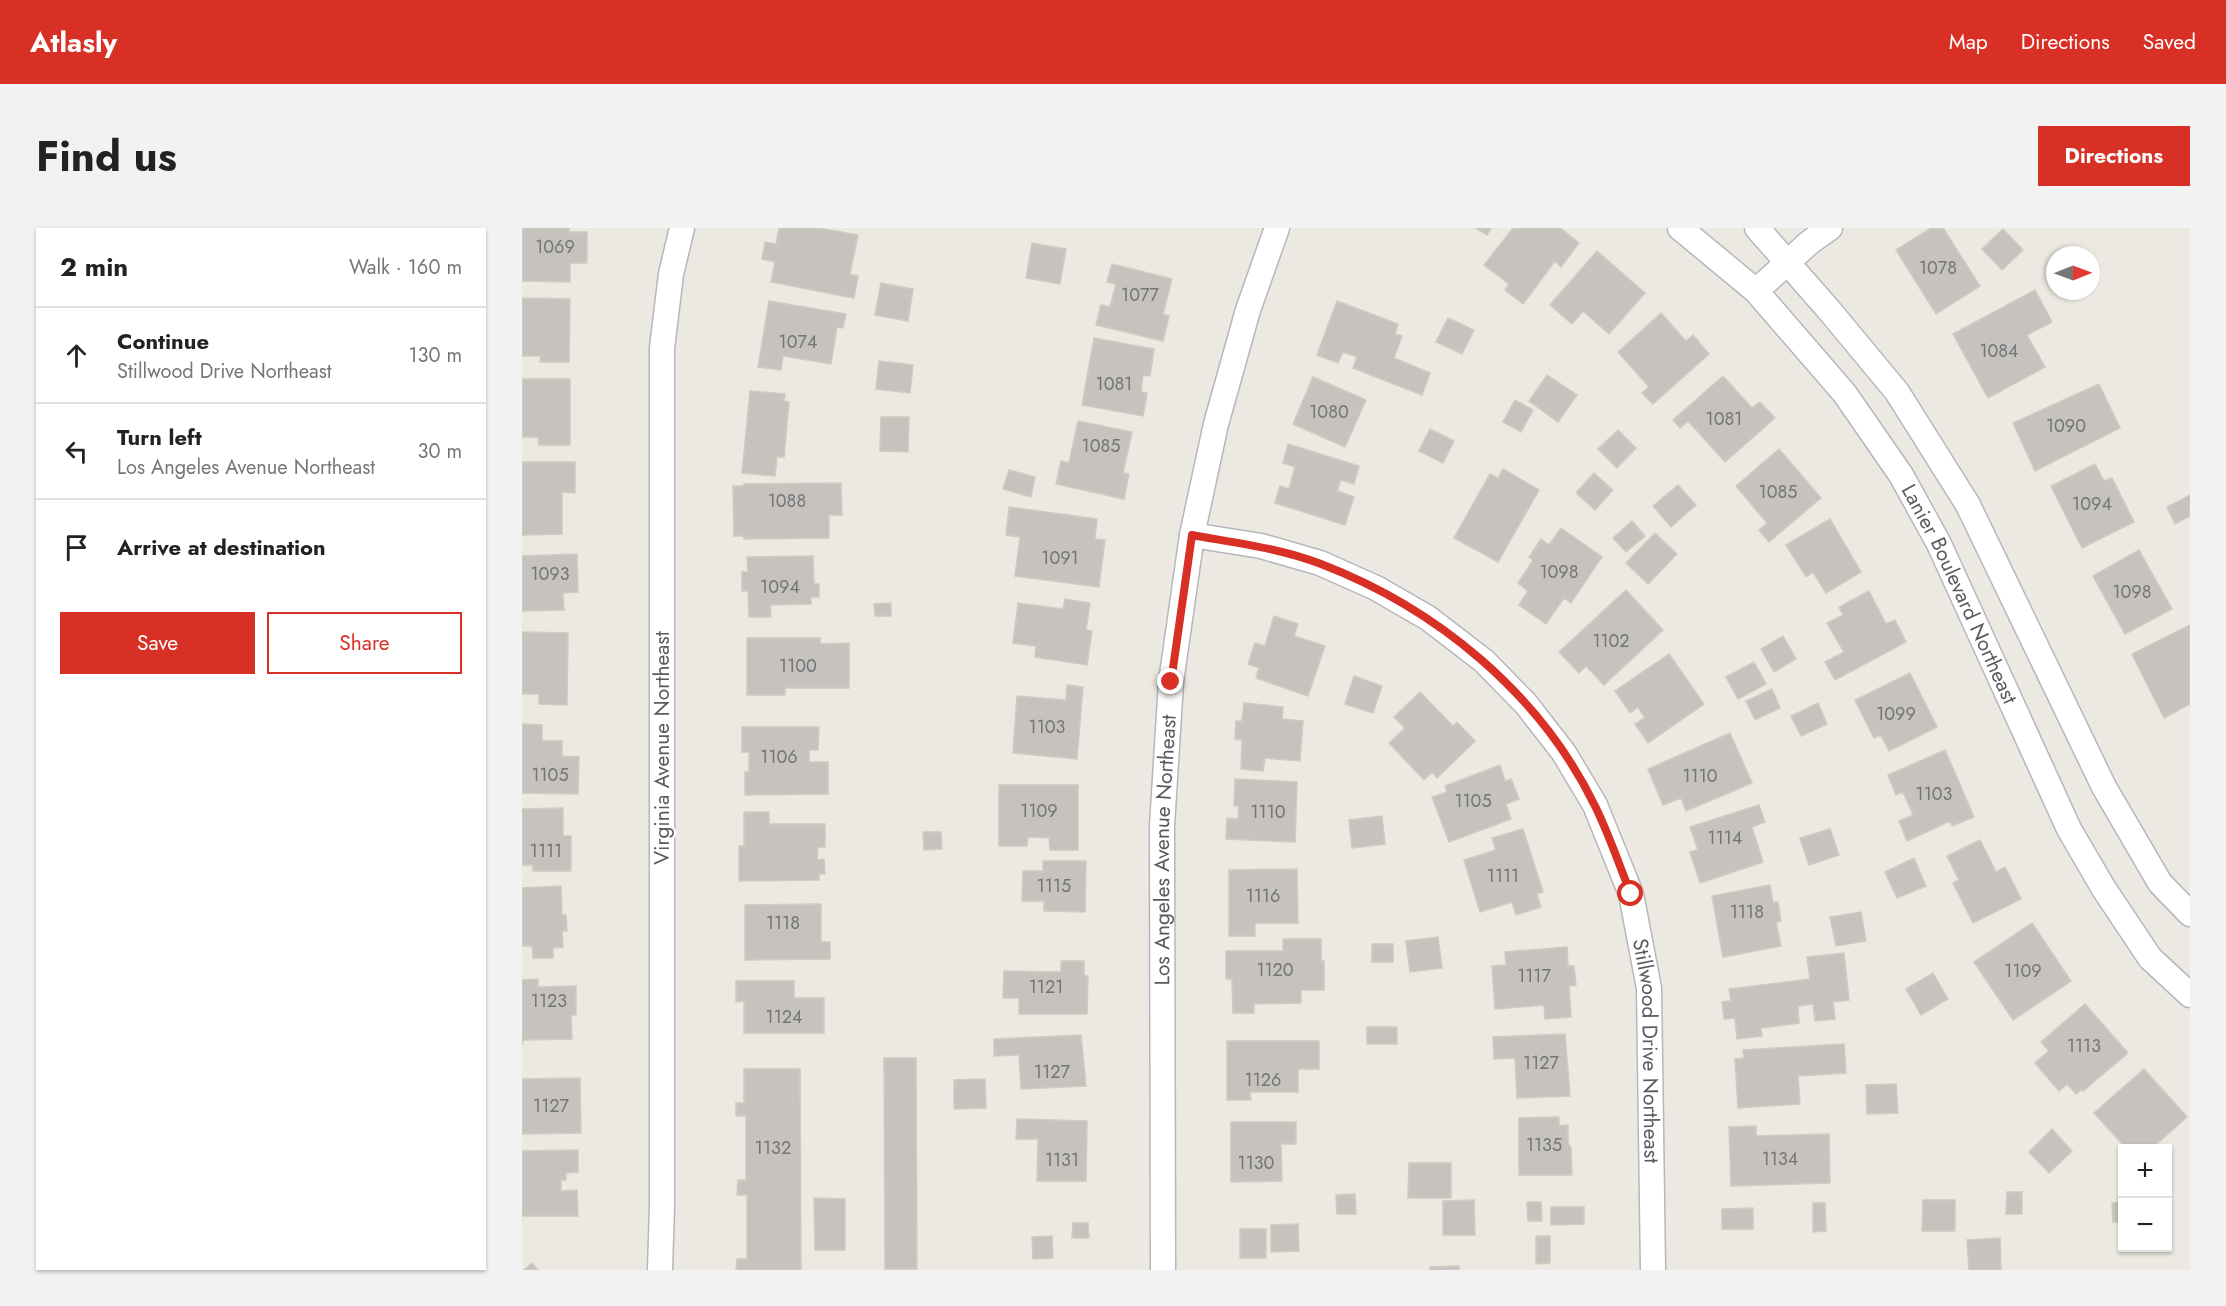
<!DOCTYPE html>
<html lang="en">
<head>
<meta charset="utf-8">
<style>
  body { margin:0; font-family:Jost,sans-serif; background:#f2f2f2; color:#222 }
  .controls { position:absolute; right:18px; bottom:18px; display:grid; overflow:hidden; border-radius:0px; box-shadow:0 2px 4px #0004 }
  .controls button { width:54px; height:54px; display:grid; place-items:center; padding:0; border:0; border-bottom:2px solid #e0e0e0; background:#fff; color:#222; font:30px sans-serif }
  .compass { position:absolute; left:1524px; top:18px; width:54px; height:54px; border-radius:50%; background:#fff; box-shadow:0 2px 4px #0004; rotate:89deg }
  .stop { position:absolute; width:18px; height:18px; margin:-14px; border:4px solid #d93025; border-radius:50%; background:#fff }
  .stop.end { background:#d93025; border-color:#fff; box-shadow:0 2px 6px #0008 }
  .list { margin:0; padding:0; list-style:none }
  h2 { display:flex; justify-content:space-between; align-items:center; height:78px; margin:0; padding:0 24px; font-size:26px }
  h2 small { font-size:20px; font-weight:400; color:#767676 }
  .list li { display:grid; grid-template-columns:39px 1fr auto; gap:18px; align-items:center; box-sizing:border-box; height:96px; padding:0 24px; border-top:2px solid #e0e0e0 }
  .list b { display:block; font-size:22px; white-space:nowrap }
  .list p { margin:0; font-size:20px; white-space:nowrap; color:#767676 }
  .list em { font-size:20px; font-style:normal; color:#767676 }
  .actions { display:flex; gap:12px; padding:18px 24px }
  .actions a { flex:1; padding:14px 0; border:2px solid #d93025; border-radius:0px; text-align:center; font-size:21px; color:#d93025 }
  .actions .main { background:#d93025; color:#fff }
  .icon { flex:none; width:33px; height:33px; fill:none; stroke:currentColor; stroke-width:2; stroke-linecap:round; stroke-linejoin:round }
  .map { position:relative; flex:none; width:1668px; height:1042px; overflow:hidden; border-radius:0px }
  header { display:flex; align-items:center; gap:36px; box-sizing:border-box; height:84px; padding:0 30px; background:#d93025; color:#fff }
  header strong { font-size:28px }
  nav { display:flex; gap:33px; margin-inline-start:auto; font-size:21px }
  .intro { display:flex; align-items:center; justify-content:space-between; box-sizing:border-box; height:144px; padding:0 36px }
  h1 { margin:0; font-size:42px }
  .button { padding:15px 27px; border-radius:0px; background:#d93025; color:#fff; font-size:21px; font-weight:700 }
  main { display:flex; gap:36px; padding:0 36px }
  aside { flex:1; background:#fff; border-radius:0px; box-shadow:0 2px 4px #0004 }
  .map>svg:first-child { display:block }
  .building { fill:#c6c3be; stroke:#cecbc0; stroke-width:1.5 }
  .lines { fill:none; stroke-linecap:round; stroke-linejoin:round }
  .minor-casing { stroke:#b6b7bc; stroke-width:27 }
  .minor { stroke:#fff; stroke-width:24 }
  .route { stroke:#d93025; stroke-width:8 }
  .labels { text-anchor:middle; stroke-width:4.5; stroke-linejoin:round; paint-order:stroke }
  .number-label { font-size:18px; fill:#747578 }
  .street-label { font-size:21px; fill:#595b60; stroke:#fff }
</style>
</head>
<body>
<header>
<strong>Atlasly</strong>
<nav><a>Map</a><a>Directions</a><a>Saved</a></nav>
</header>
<div class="intro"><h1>Find us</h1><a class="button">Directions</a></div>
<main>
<aside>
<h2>2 min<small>Walk · 160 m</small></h2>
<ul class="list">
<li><svg class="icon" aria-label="ahead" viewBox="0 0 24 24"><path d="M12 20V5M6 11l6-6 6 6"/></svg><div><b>Continue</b><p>Stillwood Drive Northeast</p></div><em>130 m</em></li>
<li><svg class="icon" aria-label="left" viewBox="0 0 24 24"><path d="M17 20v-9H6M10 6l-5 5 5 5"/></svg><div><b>Turn left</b><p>Los Angeles Avenue Northeast</p></div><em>30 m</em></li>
<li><svg class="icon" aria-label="arrive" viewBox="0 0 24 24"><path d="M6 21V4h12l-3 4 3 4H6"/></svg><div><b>Arrive at destination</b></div></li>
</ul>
<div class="actions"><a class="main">Save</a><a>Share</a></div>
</aside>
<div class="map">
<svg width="1668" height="1042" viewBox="0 0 1668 1042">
  <rect width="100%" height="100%" fill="#ebe9e1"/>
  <!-- building -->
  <path class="building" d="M0,0H47V4H65V35H48V54L0,53Z
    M257,0H297L336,7L328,46L336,48L332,70L249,54L253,34L240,31L243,14L254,16Z
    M954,0H969L965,7Z
    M991,0H1038L1057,15L1039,39L1033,33L1001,76L983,62L987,56L962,37Z
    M1409,0H1421L1458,58L1414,86L1374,22Z
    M1481,1L1501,22L1480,42L1460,21Z
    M510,15L544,21L538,56L504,50Z
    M1075,23L1123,65L1087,106L1061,83L1050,96L1028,77Z
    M590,36L650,51L641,86L647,88L641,113L574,97L579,77L588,79L594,56L585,54Z
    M359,55L391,61L386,93L353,87Z
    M1513,62L1530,94L1505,107L1523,139L1466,170L1431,106Z
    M0,70L48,71L47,134H18L19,128H0Z
    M247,73L324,86L321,100L315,99L309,136L261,128L259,142L236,139Z
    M815,73L876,96L873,106L880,108L872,130L908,145L900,167L831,140L835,129L821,124L816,135L795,127Z
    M1139,85L1164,113L1171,107L1187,126L1131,176L1120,165L1127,159L1096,124Z
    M926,90L952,102L940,126L914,114Z
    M572,110L632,121L628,148L621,147L619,164L625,165L621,188L560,177Z
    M357,133L391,137L388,165L354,161Z
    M1025,147L1055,167L1036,194L1007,173Z
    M1201,148L1230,180L1238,174L1253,190L1203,234L1166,193L1158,200L1151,192Z
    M791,149L844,172L823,219L771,196Z
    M0,151H48V217H17L16,209H0Z
    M1577,156L1598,200L1513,243L1491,195Z
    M228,163L263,166L262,173L267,174L262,229H255L253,248L220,245Z
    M993,172L1011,182L999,204L981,194Z
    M359,189H387L386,224L358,223Z
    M556,193L610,204L601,245L607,246L602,271L534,256L539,233L547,235Z
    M908,201L932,213L921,235L897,223Z
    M1096,202L1114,220L1095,240L1076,221Z
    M766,216L837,238L832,256L819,252L815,263L832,269L823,297L753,275L758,258L767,261L773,239L761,235Z
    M1257,221L1299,270L1247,314L1237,302L1245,295L1214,258Z
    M0,234H53V265L40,264V306L0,307Z
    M1573,236L1582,253L1590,250L1612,294L1560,320L1529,258Z
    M981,241L1017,262L976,334L932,310L968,246L976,250Z
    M487,242L513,249L509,269L481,261Z
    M1072,245L1091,262L1073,282L1054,265Z
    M319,255L320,287H307V310L222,311V308H212L211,258H222V256Z
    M1156,257L1174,277L1149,299L1131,278Z
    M1668,267V288L1653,296L1645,279Z
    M487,279L575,291L573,311L583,312L577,359L493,348L498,309L484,307Z
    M1308,291L1339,344L1304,365L1291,344L1284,349L1264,317Z
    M1110,293L1123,308L1104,324L1091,310Z
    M1039,300L1080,329L1049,375L1042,370L1024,396L997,377L1006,363L996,355L1011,332L1007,329L1019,311L1027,317Z
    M1133,305L1155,326L1126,356L1104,335Z
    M1617,322L1650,381L1603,406L1571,348Z
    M55,326L56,364L41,365L42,382L0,383V328Z
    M291,328L292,356H297V369H289V376L248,377L249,389H227L226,363H220V344H226L225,329Z
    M1104,362L1141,402L1082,457L1064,438L1057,445L1037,424Z
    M1347,363L1364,396L1373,392L1384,414L1313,452L1303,434L1322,424L1305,395L1321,387L1317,379Z
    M543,371L568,375L564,402L570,403L565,437L513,429L514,418L491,415L496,375L541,381Z
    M369,375V388H353L352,376Z
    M752,388L776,396L772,408L803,418L786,468L734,450L737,440L726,436L733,415L743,418Z
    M1668,397V476L1642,490L1610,426Z
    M0,404L46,405L45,477L17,476V466H0Z
    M1261,408L1274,431L1252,444L1239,421Z
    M225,410H298V416L327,415V460H263V467H225Z
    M1147,426L1182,476L1126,515L1113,496L1123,490L1116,479L1108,485L1093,463Z
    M1232,434L1244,456L1216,471L1204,449Z
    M1388,445L1415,499L1367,523L1359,507L1352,510L1333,472Z
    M832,448L860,458L851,485L823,476Z
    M545,457L561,459L555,531L491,525L495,468L544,472Z
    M1250,461L1258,480L1233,492L1224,473Z
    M898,464L931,498L935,494L953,513L915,550L910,544L902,552L867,515L883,500L872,489Z
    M722,475L761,479L760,491L781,493L778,533L743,530L741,543L719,541L720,512L713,511L714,493H720Z
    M1296,475L1305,496L1279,508L1269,488Z
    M0,496L20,497V513H40V528L57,529L56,566L0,565Z
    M220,499H297L296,522H287V534H306V566L223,567V544H227V524H220Z
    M1208,505L1230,555L1164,583L1159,570L1141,577L1126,541Z
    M1423,522L1452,589L1430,598L1428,593L1385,613L1377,593L1391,587L1381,564L1374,567L1366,547Z
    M978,537L983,553L989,551L997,571L984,576L989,591L927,614L910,569L925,564L923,558Z
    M713,551L775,554L773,614L704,611L705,590L716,591L717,578H712Z
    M477,557H556V622H528L527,610L506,609L505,618H477Z
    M1237,577L1243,594L1230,599L1241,634L1178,655L1168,624L1176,622L1168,599Z
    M41,580V608H49V643H11V637H0V581Z
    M222,584H247V596H303V619H296L295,632L302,631L303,646H297V652L217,653V618H222Z
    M860,588L863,616L830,620L827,592Z
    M1001,601L1021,664L1015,666L1019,679L994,687L990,674L958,684L942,632L974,622L970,610Z
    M1308,601L1317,627L1287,637L1278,610Z
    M401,604H419L420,621L402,622Z
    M1458,612L1474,644L1483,639L1499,671L1451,695L1431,655L1437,652L1425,628Z
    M1392,630L1404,658L1375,670L1363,644Z
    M521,633H564L563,684L522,683V673H500L501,643H521Z
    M775,641L776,695H733V708H707V642Z
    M1248,657L1251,675L1256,674L1259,693L1254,694L1259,718L1201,729L1190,668Z
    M39,658L40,687H44L45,703H40L41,719L31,720V730H11L10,718H0V660Z
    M299,676V714H308V731L223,732V677Z
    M1339,684L1344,713L1314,718L1308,689Z
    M1510,695L1549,753L1491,792L1452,734Z
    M916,709L920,740L888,744L884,713Z
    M761,711H799V733H802V762H779V775L732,776V785H711L710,751H704V723H761Z
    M850,716H871V734H850Z
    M1045,719L1046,738H1052L1054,757L1047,758L1049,789L1023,791L1022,777L973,781L970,738L984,737L983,724Z
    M1322,725L1327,772L1311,774L1313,791L1293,793L1291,776L1276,778L1277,795L1239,800L1240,808L1215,811L1213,790L1202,791L1200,774L1209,773L1207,761L1288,751L1285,729Z
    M539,733H562V748H566L565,786H497V770H481L482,743L539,744Z
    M1411,745L1426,771L1399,787L1384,761Z
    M16,751V759L54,758V787H49L50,811L1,812L0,817V752Z
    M214,753H272V770H302V805H222V773L214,774Z
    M1563,776L1606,825L1561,863L1560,861L1554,866L1545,856L1537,863L1513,835L1527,823L1519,814Z
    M845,799H875V816H845Z
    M1043,806L1048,868L995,870L993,830L972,831L971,809Z
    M559,807L564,858L499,861L497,827L472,828V811Z
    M705,813H797V841H776V864H728L729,872H705Z
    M1322,816L1324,845L1276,848L1278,876L1216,880L1213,831L1222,830L1221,822Z
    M362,830H394L395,1041H363Z
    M222,841H278L279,1042H214L215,1031H225V967H215L216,952H224V888H214V875H222Z
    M1622,841L1665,889L1630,920H1604L1572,885Z
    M58,850L59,905L0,906V851Z
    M463,851L464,880L432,881V852Z
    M1374,856L1376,885L1345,886L1344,857Z
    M1037,889V898L1046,897V915L1049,920L1050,947H997V890Z
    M495,891L565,893L564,953H515L516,911H494Z
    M709,894H774V916H759L760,953L709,954Z
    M1234,898V908L1307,906L1308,955L1209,958L1207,899Z
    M1530,901L1550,923L1527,945L1507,924Z
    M56,922V944L44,945V952H39V963L55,962L56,988H0V923Z
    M887,935H929V970H886Z
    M1485,964H1500V986H1484Z
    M833,966L834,986H815L814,967Z
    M292,970L323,971V1022H293Z
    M952,972L953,1007H921V973Z
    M1401,972H1433V1003H1400Z
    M1005,974H1019L1020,993H1006Z
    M1600,974V994H1591L1590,975Z
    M1291,975H1303L1304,1003L1291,1004Z
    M1029,979H1062V996L1029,997Z
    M1231,980V1001H1200V981Z
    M551,995H566L567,1010H550Z
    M776,996L777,1023L749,1024V997Z
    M718,1001H744V1030H718Z
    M530,1008L531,1030L511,1031L510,1009Z
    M1014,1008H1028V1035L1014,1036Z
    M1478,1010L1479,1042H1447L1445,1012Z
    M10,1035L16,1042H2Z
    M937,1038V1042H908V1039Z"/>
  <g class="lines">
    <defs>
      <g id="minor">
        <path id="s1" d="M1158,0L1234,63L1323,166L1379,247L1417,316L1547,601L1582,661L1628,730L1668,767"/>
        <path d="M1235,0L1307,82L1375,164L1446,277L1582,559L1638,655L1668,686"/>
        <path d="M1234,63L1288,14L1308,0"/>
        <path id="s2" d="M670,307L739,318L798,335L854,360L906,390L962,433L1004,476L1042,525L1073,577L1109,666L1127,760L1131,1042"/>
        <path d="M138,1042L140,978V120L149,46L160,0"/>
        <path id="s3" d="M641,1042L640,598L649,454L670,307L694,196L726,82L755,0"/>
      </g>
    </defs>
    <!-- minor casing -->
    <use href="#minor" class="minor-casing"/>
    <!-- minor -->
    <use href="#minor" class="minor"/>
  </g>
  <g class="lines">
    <!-- route -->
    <path class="route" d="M649,454L670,307C714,315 757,320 799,336C914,380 1018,465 1073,578C1087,606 1097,637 1109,666"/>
  </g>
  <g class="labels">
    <!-- number labels -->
    <g class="number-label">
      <text x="33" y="25">1069</text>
      <text x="1416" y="46">1078</text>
      <text x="618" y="73">1077</text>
      <text x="276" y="120">1074</text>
      <text x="1477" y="129">1084</text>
      <text x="592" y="162">1081</text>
      <text x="807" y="190">1080</text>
      <text x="1202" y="197">1081</text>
      <text x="1544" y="204">1090</text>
      <text x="579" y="224">1085</text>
      <text x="1256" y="270">1085</text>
      <text x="265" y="279">1088</text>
      <text x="1570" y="282">1094</text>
      <text x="538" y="336">1091</text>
      <text x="1037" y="350">1098</text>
      <text x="28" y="352">1093</text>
      <text x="258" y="365">1094</text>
      <text x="1610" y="370">1098</text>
      <text x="1089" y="419">1102</text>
      <text x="276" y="444">1100</text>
      <text x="1374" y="492">1099</text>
      <text x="525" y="505">1103</text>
      <text x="257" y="535">1106</text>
      <text x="28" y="553">1105</text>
      <text x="1178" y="554">1110</text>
      <text x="1412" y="572">1103</text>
      <text x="951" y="579">1105</text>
      <text x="517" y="589">1109</text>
      <text x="746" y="590">1110</text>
      <text x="1203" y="616">1114</text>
      <text x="24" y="629">1111</text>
      <text x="981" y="654">1111</text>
      <text x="532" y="664">1115</text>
      <text x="741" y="674">1116</text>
      <text x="1225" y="690">1118</text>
      <text x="261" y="701">1118</text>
      <text x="753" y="748">1120</text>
      <text x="1501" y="749">1109</text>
      <text x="1012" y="754">1117</text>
      <text x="524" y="765">1121</text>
      <text x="27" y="779">1123</text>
      <text x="262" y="795">1124</text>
      <text x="1562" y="824">1113</text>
      <text x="1019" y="841">1127</text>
      <text x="530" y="850">1127</text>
      <text x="741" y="858">1126</text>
      <text x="29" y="884">1127</text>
      <text x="1022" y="923">1135</text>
      <text x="251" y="926">1132</text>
      <text x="1258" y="937">1134</text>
      <text x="540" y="938">1131</text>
      <text x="734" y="941">1130</text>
    </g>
    <!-- street labels -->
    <g class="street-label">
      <text dy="7" stroke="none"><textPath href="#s1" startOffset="466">Lanier Boulevard Northeast</textPath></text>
      <text transform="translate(140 520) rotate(-90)" y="7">Virginia Avenue Northeast</text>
      <text dy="7" stroke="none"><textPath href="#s3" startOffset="420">Los Angeles Avenue Northeast</textPath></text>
      <text dy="7" stroke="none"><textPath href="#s2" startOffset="760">Stillwood Drive Northeast</textPath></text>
    </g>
  </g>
</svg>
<div class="controls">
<button>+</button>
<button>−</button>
</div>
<svg class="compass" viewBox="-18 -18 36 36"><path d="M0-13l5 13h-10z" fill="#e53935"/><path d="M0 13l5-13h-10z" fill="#767676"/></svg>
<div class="stop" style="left:1109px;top:666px"></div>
<div class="stop end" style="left:649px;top:454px"></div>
</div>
</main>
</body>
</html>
